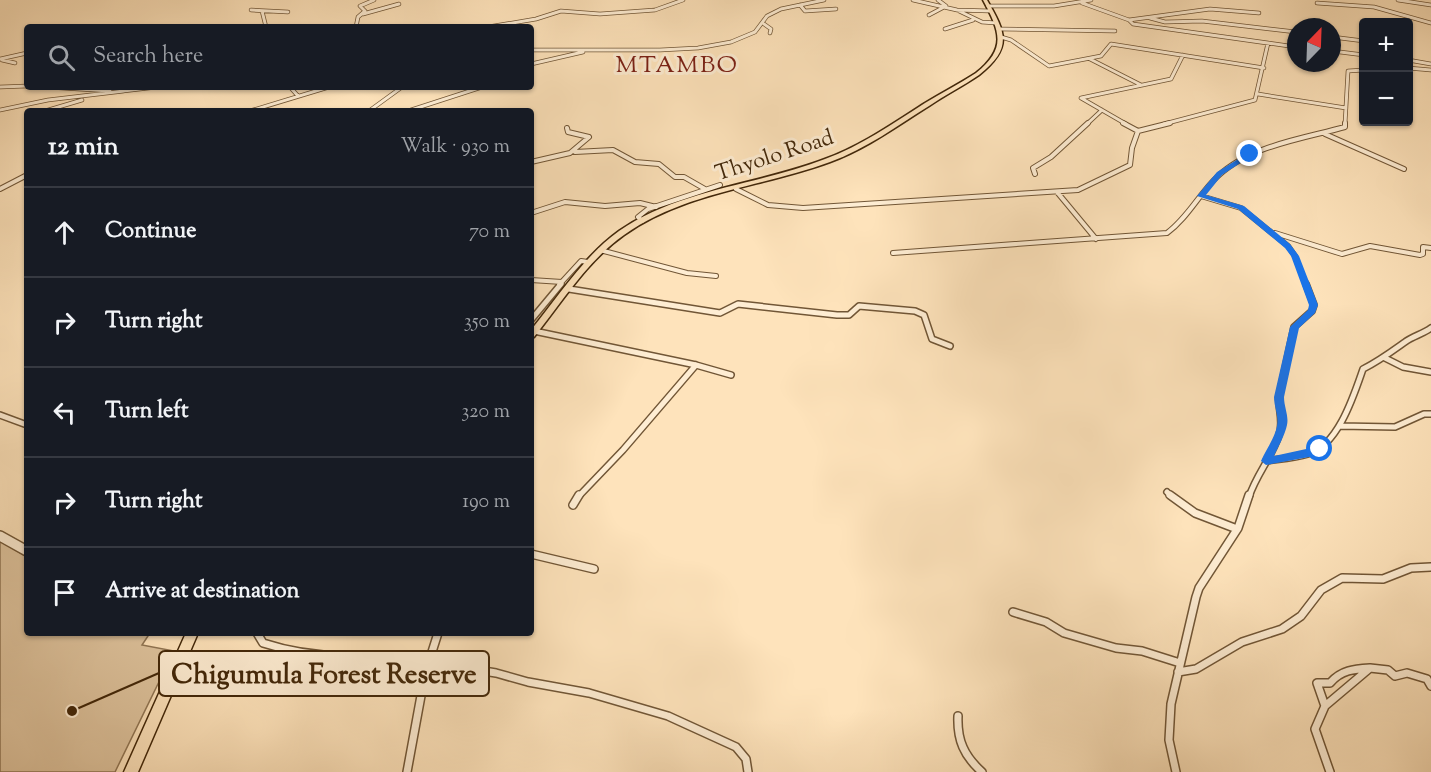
<!DOCTYPE html>
<html lang="en">
<head>
<meta charset="utf-8">
<style>
  body { margin:0; font-family:"Sorts Mill Goudy",serif; background:#242831; color:#f1f3f6 }
  .controls { position:absolute; right:18px; top:18px; display:grid; overflow:hidden; border-radius:6px; box-shadow:0 2px 4px #0004 }
  .controls button { width:54px; height:54px; display:grid; place-items:center; padding:0; border:0; border-bottom:2px solid #363941; background:#171b24; color:#f1f3f6; font:30px sans-serif }
  .compass { position:absolute; left:1287px; top:18px; width:54px; height:54px; border-radius:50%; background:#171b24; box-shadow:0 2px 4px #0004; rotate:23deg }
  .stop { position:absolute; width:18px; height:18px; margin:-14px; border:4px solid #1a73e8; border-radius:50%; background:#fff }
  .stop.end { background:#1a73e8; border-color:#fff; box-shadow:0 2px 6px #0008 }
  .list { margin:0; padding:0; list-style:none }
  h2 { display:flex; justify-content:space-between; align-items:center; height:78px; margin:0; padding:0 24px; font-size:26px }
  h2 small { font-size:20px; font-weight:400; color:#9ea1a6 }
  .list li { display:grid; grid-template-columns:39px 1fr auto; gap:18px; align-items:center; box-sizing:border-box; height:90px; padding:0 24px; border-top:2px solid #363941 }
  .list b { display:block; font-size:22px; white-space:nowrap }
  .list em { font-size:20px; font-style:normal; color:#9ea1a6 }
  .icon { flex:none; width:33px; height:33px; fill:none; stroke:currentColor; stroke-width:2; stroke-linecap:round; stroke-linejoin:round }
  .map { position:relative; flex:none; width:1431px; height:772px; overflow:hidden }
  .search { position:absolute; background:#171b24; box-shadow:0 2px 4px #0004; left:24px; top:24px; width:510px; height:66px; display:flex; align-items:center; gap:15px; box-sizing:border-box; padding:0 21px; border-radius:6px; color:#9ea1a6; font-size:22px }
  .panel { position:absolute; background:#171b24; box-shadow:0 2px 4px #0004; left:24px; top:108px; width:510px; height:528px; border-radius:6px }
  .map>svg:first-child { display:block }
  .green { fill:#dec39d; stroke:#907553; stroke-width:1.5 }
  .lines { fill:none; stroke-linecap:round; stroke-linejoin:round }
  .minor-far3-casing { stroke:#715636; stroke-width:4.5 }
  .minor-far2-casing { stroke:#715636; stroke-width:6 }
  .minor-far1-casing { stroke:#715636; stroke-width:8 }
  .minor-casing { stroke:#715636; stroke-width:10 }
  .tertiary-casing { stroke:#715636; stroke-width:12 }
  .trunk-casing { stroke:#422709; stroke-width:3 }
  .minor-far3 { stroke:#feedd3; stroke-width:3 }
  .minor-far2 { stroke:#feedd3; stroke-width:4 }
  .minor-far1 { stroke:#feedd3; stroke-width:5 }
  .minor { stroke:#feedd3; stroke-width:7 }
  .tertiary { stroke:#feedd3; stroke-width:9 }
  .trunk { fill:#fee3bb; fill-rule:evenodd }
  .route { fill:#1a73e8 }
  .labels { text-anchor:middle; stroke-width:6; stroke-linejoin:round; paint-order:stroke }
  .far-street-label { font-size:22px; fill:#422709; stroke:#feedd3 }
  .far-quarter-label { font-size:24px; letter-spacing:1.5px; fill:#7a1f14; stroke:#feedd3 }
  .leader { fill:none; stroke:#422709; stroke-width:2 }
  .callout-dot { fill:#422709; stroke:#feedd3; stroke-width:2 }
  .callout { fill:#feedd3; stroke:#422709; stroke-width:2 }
  .callout-label { font-size:27px; text-anchor:middle; font-weight:bold; fill:#422709 }
</style>
</head>
<body>
<div class="map">
<svg width="1431" height="772" viewBox="0 0 1431 772">
  <rect width="100%" height="100%" fill="#fee3bb"/>
  <filter id="stains"><feTurbulence type="fractalNoise" baseFrequency=".00333" numOctaves="4"/><feColorMatrix values="0 0 0 0 .2 0 0 0 0 .09 0 0 0 0 .02 0 0 0 .5 -.17"/></filter>
  <radialGradient id="worn" r=".72"><stop offset=".6" stop-color="#630" stop-opacity="0"/><stop offset="1" stop-color="#630" stop-opacity=".3"/></radialGradient>
  <!-- green -->
  <path class="green" d="M0,541L27,557V633H150L142,645L174,651L115,772H0Z"/>
  <g class="lines">
    <defs>
      <path id="minor-far3" d="M913,0L957,10L990,11
        M1398,0L1431,5
        M1082,3L1129,20L1210,9L1259,13
        M1317,3L1374,7L1431,23
        M800,5L805,11L836,9
        M988,6H1054L1091,0
        M251,10L288,12
        M262,11L266,27
        M959,11L982,22L996,23
        M363,14L399,4
        M929,15L946,6L938,0
        M1150,18L1165,22L1202,21L1296,32
        M1129,20L1133,24L1296,47
        M764,24L771,29L770,33
        M328,27H332
        M356,27L358,17L365,11L360,6L374,0
        M488,27L536,19L561,11L600,14L655,10L683,0
        M945,29L973,20
        M999,29L1115,31
        M1001,37L1011,40L1049,66L1101,56L1111,44L1264,68
        M1332,37L1364,41
        M531,50H660L698,48L731,42L755,32L767,16L781,9L824,0
        M1332,51L1364,55
        M0,59L27,53
        M1090,59L1141,85
        M2,60L15,63
        M1408,60L1431,64
        M531,64L583,52
        M1408,68L1431,70
        M0,87L27,86
        M47,87L110,91
        M290,87L298,96
        M123,91L157,87
        M1258,94L1346,108
        M1081,98L1171,79L1183,55
        M1081,98L1126,124
        M0,110L48,100L124,91
        M45,111L82,100
        M250,111L329,87
        M369,111L402,87
        M408,111L482,87
        M1087,124L1102,110
        M1164,124L1255,100L1268,43
        M1345,124L1348,71L1364,70"/>
      <path id="minor-far2" d="M1123,123L1138,131
        M1325,134L1404,169
        M575,152L613,150L635,162L659,164L675,177H684L705,189
        M531,162L570,153L589,137L568,132L567,128
        M1035,174L1033,168L1051,157L1088,123
        M0,189L27,175
        M736,189L768,205L803,208L1078,190L1130,165L1132,148L1138,131L1170,123
        M1057,192L1096,239
        M1201,196L1241,208L1288,246L1295,256L1306,285
        M531,213L565,202L605,206L640,203L656,207
        M642,221L638,217L648,209L720,185
        M1275,233L1342,254L1370,246L1420,255L1423,254V247L1431,248
        M600,250L687,273L716,276
        M893,253L1167,233C1186,219 1197,198 1213,181C1245,146 1302,139 1345,127V123
        M531,280L562,282
        M559,285L581,261L588,262"/>
      <path id="minor-far1" d="M569,289L720,313L738,304L837,315H849L859,306L915,311L924,315L932,339L950,346
        M531,320L561,284
        M534,331L696,365L731,375
        M1385,358L1403,367L1431,372
        M0,415L27,425
        M1340,426L1395,427L1424,414H1431
        M1266,461C1280,459 1295,458 1308,454C1338,446 1354,395 1363,369C1379,361 1391,352 1405,342C1413,336 1423,334 1431,328
        M1167,492L1172,497
        M578,497L623,450L696,365
        M1249,497C1256,475 1272,457 1279,435C1284,422 1278,410 1279,397L1294,327L1312,311L1314,305L1306,284"/>
      <path id="minor" d="M1170,495L1195,513L1237,529
        M573,505L579,495
        M531,554L594,569
        M1013,612L1046,622L1064,633L1116,648L1142,651L1180,663
        M257,633L263,643C294,653 324,657 356,655
        M426,670L453,666L496,673L528,682L589,693L668,716L736,747L746,759L748,772
        M1178,672L1196,669L1242,642L1282,629L1301,616L1321,590L1342,578L1383,579L1411,568L1431,567
        M1325,706L1317,683H1330C1341,670 1354,669 1370,668
        M958,716C957,740 964,756 982,772
        M407,772L425,674L438,633
        M1176,772L1169,740L1171,704L1196,597L1199,588L1238,528L1249,495
        M1330,772L1315,729L1325,706L1370,668L1388,670L1395,676L1407,673L1427,679L1431,686"/>
      <path id="tertiary" d="M0,536L27,551"/>
      <path id="trunk" d="M983,0H987C1006,33 1013,48 979,75C963,86 945,95 929,106C897,126 866,149 830,162C763,187 684,192 624,235C587,261 562,302 534,337L531,338V330C559,296 583,257 619,231C679,189 758,185 825,159C861,146 892,124 925,103C941,93 959,84 976,73C1007,48 1000,32 983,0Z
        M186,633H198L138,772H124Z"/>
    </defs>
    <!-- minor-far3 casing -->
    <use href="#minor-far3" class="minor-far3-casing"/>
    <!-- minor-far2 casing -->
    <use href="#minor-far2" class="minor-far2-casing"/>
    <!-- minor-far1 casing -->
    <use href="#minor-far1" class="minor-far1-casing"/>
    <!-- minor casing -->
    <use href="#minor" class="minor-casing"/>
    <!-- tertiary casing -->
    <use href="#tertiary" class="tertiary-casing"/>
    <!-- trunk casing -->
    <use href="#trunk" class="trunk-casing"/>
    <!-- minor-far3 -->
    <use href="#minor-far3" class="minor-far3"/>
    <!-- minor-far2 -->
    <use href="#minor-far2" class="minor-far2"/>
    <!-- minor-far1 -->
    <use href="#minor-far1" class="minor-far1"/>
    <!-- minor -->
    <use href="#minor" class="minor"/>
    <!-- tertiary -->
    <use href="#tertiary" class="tertiary"/>
    <!-- trunk -->
    <use href="#trunk" class="trunk"/>
  </g>
  <!-- route -->
  <path class="route" d="M1248,153L1254,154L1222,175L1206,195L1244,206L1290,244L1299,256L1318,305L1315,313L1299,328L1284,397C1284,407 1289,416 1287,425C1285,435 1278,447 1274,456L1320,446L1326,449L1309,457L1266,465L1261,461C1266,450 1275,437 1277,426C1279,416 1274,407 1274,397L1290,327L1308,310L1309,305L1291,256L1285,248L1238,209L1197,196L1217,172Z"/>
  <g class="labels">
    <!-- far-street labels -->
    <g class="far-street-label">
      <text transform="translate(774 154) rotate(-18)" y="8">Thyolo Road</text>
    </g>
    <!-- far-quarter labels -->
    <g class="far-quarter-label">
      <text x="677" y="72">MTAMBO</text>
    </g>
  </g>
  <!-- callouts -->
  <path class="leader" d="M72 711L159 673"/>
  <circle class="callout-dot" cx="72" cy="711" r="6"/>
  <rect class="callout" x="159" y="651" width="330" height="45" rx="6"/>
  <g class="callout-label">
    <text x="324" y="683">Chigumula Forest Reserve</text>
  </g>
  <rect width="100%" height="100%" filter="url(#stains)"/>
  <rect width="100%" height="100%" fill="url(#worn)"/>
</svg>
<div class="controls">
<button>+</button>
<button>−</button>
</div>
<svg class="compass" viewBox="-18 -18 36 36"><path d="M0-13l5 13h-10z" fill="#e53935"/><path d="M0 13l5-13h-10z" fill="#9ea1a6"/></svg>
<div class="stop" style="left:1320px;top:449px"></div>
<div class="stop end" style="left:1250px;top:154px"></div>
<div class="search"><svg class="icon" aria-label="search" viewBox="0 0 24 24"><circle cx="10" cy="10" r="6"/><path d="M15 15l6 6"/></svg>Search here</div>
<section class="panel">
<h2>12 min<small>Walk · 930 m</small></h2>
<ul class="list">
<li><svg class="icon" aria-label="ahead" viewBox="0 0 24 24"><path d="M12 20V5M6 11l6-6 6 6"/></svg><div><b>Continue</b></div><em>70 m</em></li>
<li><svg class="icon" aria-label="right" viewBox="0 0 24 24"><path d="M7 20v-9h11M14 6l5 5-5 5"/></svg><div><b>Turn right</b></div><em>350 m</em></li>
<li><svg class="icon" aria-label="left" viewBox="0 0 24 24"><path d="M17 20v-9H6M10 6l-5 5 5 5"/></svg><div><b>Turn left</b></div><em>320 m</em></li>
<li><svg class="icon" aria-label="right" viewBox="0 0 24 24"><path d="M7 20v-9h11M14 6l5 5-5 5"/></svg><div><b>Turn right</b></div><em>190 m</em></li>
<li><svg class="icon" aria-label="arrive" viewBox="0 0 24 24"><path d="M6 21V4h12l-3 4 3 4H6"/></svg><div><b>Arrive at destination</b></div></li>
</ul>
</section>
</div>
</body>
</html>
